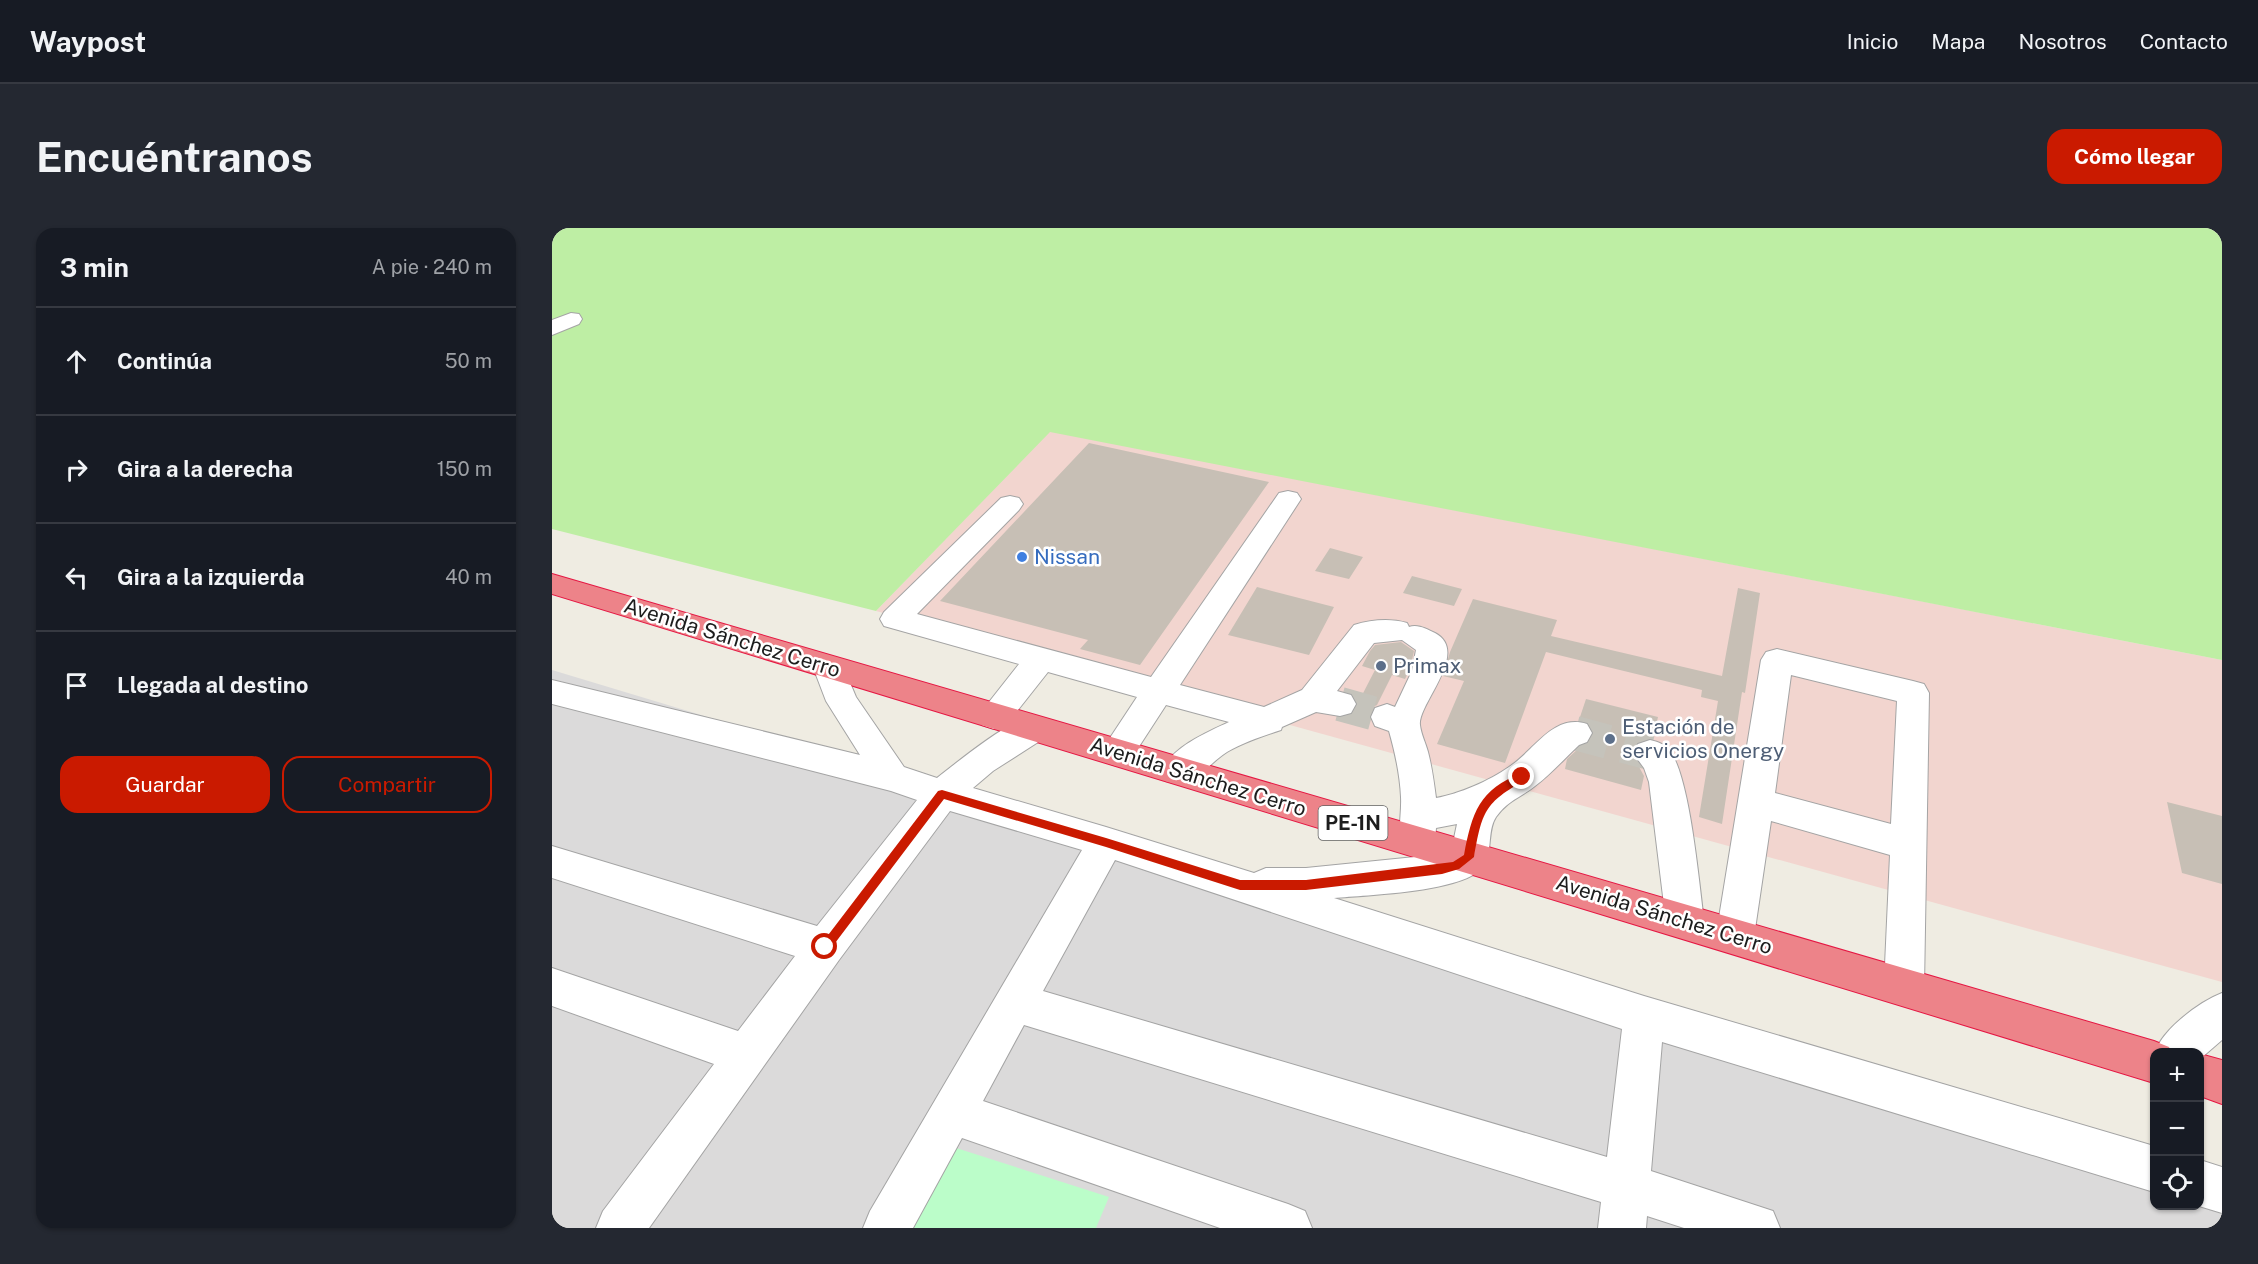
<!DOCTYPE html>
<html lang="es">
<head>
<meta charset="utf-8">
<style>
  body { margin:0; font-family:"Public Sans",sans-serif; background:#242831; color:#f1f3f6 }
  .controls { position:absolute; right:18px; bottom:18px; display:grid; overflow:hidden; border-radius:12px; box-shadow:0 2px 4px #0004 }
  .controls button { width:54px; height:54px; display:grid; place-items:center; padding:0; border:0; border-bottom:2px solid #363941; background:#171b24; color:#f1f3f6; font:30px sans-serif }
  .stop { position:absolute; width:18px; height:18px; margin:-14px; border:4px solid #ca1a00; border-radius:50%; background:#fff }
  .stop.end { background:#ca1a00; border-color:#fff; box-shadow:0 2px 6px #0008 }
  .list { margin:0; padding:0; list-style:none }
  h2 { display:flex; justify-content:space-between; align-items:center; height:78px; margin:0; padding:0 24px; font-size:26px }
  h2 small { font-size:20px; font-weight:400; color:#9ea1a6 }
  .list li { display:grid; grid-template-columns:39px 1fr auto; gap:18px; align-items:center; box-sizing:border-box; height:108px; padding:0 24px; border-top:2px solid #363941 }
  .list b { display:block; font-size:22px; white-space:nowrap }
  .list em { font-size:20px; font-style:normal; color:#9ea1a6 }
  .actions { display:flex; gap:12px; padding:18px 24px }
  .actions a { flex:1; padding:14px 0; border:2px solid #ca1a00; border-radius:18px; text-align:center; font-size:21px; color:#ca1a00 }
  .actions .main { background:#ca1a00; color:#fff }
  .icon { flex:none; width:33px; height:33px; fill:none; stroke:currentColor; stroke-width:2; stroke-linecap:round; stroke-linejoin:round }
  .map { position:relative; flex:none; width:1670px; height:1000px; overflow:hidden; border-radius:18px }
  header { display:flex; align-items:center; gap:36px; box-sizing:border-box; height:84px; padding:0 30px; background:#171b24; border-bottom:2px solid #363941 }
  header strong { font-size:28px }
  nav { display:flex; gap:33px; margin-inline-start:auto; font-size:21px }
  .intro { display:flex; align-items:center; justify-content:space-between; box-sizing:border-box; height:144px; padding:0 36px }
  h1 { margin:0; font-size:42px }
  .button { padding:15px 27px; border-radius:18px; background:#ca1a00; color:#fff; font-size:21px; font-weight:700 }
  main { display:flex; gap:36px; padding:0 36px }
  aside { flex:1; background:#171b24; border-radius:18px; box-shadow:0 2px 4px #0004 }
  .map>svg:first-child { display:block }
  .residential { fill:#dbdada }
  .commercial { fill:#f2d5cf }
  .grass { fill:#beeea4 }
  .park { fill:#bbfdc9 }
  .building { fill:#c7bfb5 }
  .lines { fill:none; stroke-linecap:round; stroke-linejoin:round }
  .minor-tunnel { stroke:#c5c3bb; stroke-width:34; stroke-dasharray:34 16; stroke-linecap:butt }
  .minor-casing { stroke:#a4a4a4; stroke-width:2 }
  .highway-casing { stroke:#e51743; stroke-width:2 }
  .minor { fill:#fff; fill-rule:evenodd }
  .highway { fill:#ed8389; fill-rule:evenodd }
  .route { fill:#ca1a00 }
  .shop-dot { fill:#3f7fe0; stroke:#fff; stroke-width:2 }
  .service-dot { fill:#5c6f8a; stroke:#fff; stroke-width:2 }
  .labels { text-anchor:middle; stroke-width:5; stroke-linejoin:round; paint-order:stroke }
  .shield { fill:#fff; stroke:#616161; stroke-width:1.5 }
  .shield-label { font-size:20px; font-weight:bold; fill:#1d1d1d }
  .shop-label { font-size:21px; fill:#366cbe; stroke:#fff; text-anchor:start }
  .street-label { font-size:21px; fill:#1d1d1d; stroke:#fff }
  .service-label { font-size:21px; fill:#4e5e75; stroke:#fff; text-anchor:start }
</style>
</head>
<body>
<header>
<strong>Waypost</strong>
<nav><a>Inicio</a><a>Mapa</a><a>Nosotros</a><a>Contacto</a></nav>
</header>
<div class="intro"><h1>Encuéntranos</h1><a class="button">Cómo llegar</a></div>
<main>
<aside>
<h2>3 min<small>A pie · 240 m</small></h2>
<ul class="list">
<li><svg class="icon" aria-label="ahead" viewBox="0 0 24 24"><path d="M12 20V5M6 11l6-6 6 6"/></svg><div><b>Continúa</b></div><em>50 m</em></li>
<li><svg class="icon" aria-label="right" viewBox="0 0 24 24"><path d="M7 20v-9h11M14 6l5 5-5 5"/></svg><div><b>Gira a la derecha</b></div><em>150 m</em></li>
<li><svg class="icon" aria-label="left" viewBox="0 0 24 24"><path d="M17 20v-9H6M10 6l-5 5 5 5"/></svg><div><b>Gira a la izquierda</b></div><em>40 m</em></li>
<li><svg class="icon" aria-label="arrive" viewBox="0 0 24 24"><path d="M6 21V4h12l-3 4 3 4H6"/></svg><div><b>Llegada al destino</b></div></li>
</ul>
<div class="actions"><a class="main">Guardar</a><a>Compartir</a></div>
</aside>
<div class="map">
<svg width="1670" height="1000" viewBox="0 0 1670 1000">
  <rect width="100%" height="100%" fill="#efece2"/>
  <!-- residential -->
  <path class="residential" d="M0,442L1602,926V978H1648V939L1670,946V1000H0Z"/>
  <!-- commercial -->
  <path class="commercial" d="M498,203L1670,432V754L324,383Z"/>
  <!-- grass -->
  <path class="grass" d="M0,0H1670V432L498,204L324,383L0,301Z"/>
  <!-- park -->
  <path class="park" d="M398,918L557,969L544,1000H353Z"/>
  <!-- building -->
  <path class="building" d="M537,215L717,254L588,437L528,421L536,412L388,373Z
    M778,320L811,329L797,351L763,343Z
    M860,348L910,361L902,378L851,365Z
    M705,359L782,379L757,427L676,407Z
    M1186,360L1208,365L1193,465L1190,464L1170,596L1147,589L1166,473L1149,469L1150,462L994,424L953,535L885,516L912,453L891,448L898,424L921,371L1005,392L999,408L1170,448Z
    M849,414L862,423L858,441L853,451L840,447L825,477L821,479L817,488L818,493L798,488L806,477L804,472L807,473L823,442L810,438L818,423L823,417Z
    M1034,471L1106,489L1101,510L1085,514L1079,524L1092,548L1089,562L1013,541L1015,531L1028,519L1037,515L1042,506L1037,495L1027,492Z
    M1615,574L1670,588V656L1630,645Z"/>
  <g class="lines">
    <!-- minor-tunnel -->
    <path class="minor-tunnel" d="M788,476L835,489
      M1023,505L1098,525"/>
    <defs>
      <path id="minor" d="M19,85L27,86L30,91L27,96L0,107V92Z
        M736,263L745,265L749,271L628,457L712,479L750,462L802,397C819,392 838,390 855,395L857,399C866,396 874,401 883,405C919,424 865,477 868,497C869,506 874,516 876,524C880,539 882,555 884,570C907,566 937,553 957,539C982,523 1001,485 1035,496L1040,505L1035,514L1027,517C1012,531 999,546 983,558C968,570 956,572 944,589C934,604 942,627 929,641C907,664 816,667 782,670L1092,768L1602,918V964L1110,814L1099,943L1221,983L1228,1000H1132L1095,988L1094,1000H1046L1049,974L472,797L431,873L736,976L753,983L760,1000H668L410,910L361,1000H311L318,983L530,622L398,583L287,732L97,1000H44L51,983L162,836L0,778V740L186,803L243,728L0,650V618L265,698L365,572L339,563L0,476V452L308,527L274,473L261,439L266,431L277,428L288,431L304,469L352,539L385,550C404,535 458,491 480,488C484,487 489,490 494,491L498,500L494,509L441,543L421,560L554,599L702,645L714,640H754L863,629L852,625C844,608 850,588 849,569C848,547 843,524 837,503L823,498L819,489L823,480L835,476L843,479L860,443L864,422L850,412L822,415L785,463L799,467L804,476L799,485L788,488L764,484L730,499L729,502C711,508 692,514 675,524C654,537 642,562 614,553L609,543C621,519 653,505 677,494L614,477L577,534L565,538L553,534L548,525L585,469L496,444L454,497L442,501L430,497L426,488L467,436L332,398L328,391L332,384L449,270L458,268L467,270L471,276L467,282L365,386L599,449L727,265ZM905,596L900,620L890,626L869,628L878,625L883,614L884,600ZM563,632L1070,801L1055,929L491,763Z
        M1225,421L1361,453L1372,456L1377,465L1372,759L1366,773L1352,778L1338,773L1332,759L1338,627L1219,593L1202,708L1197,721L1183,726L1169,721L1164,708L1209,432L1214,424ZM1239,447L1345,473L1339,596L1223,565Z
        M1098,512C1106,514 1113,516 1118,523C1138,550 1147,655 1152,693L1147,705L1133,710L1119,705L1114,693L1097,554L1092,540L1081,525L1086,516Z
        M1670,765V812L1648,831V824H1603C1611,801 1647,774 1670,765Z
        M1648,932L1670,939V985L1647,978Z"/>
      <path id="highway" d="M0,346L1602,813L1617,819L1619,824H1602V855L0,366Z
        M1648,826L1670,832V876L1648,868Z"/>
    </defs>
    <!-- minor casing -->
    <use href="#minor" class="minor-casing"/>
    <!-- highway casing -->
    <use href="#highway" class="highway-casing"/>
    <!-- minor -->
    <use href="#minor" class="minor"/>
    <!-- highway -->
    <use href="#highway" class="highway"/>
  </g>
  <!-- route -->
  <path class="route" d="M970,545L975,549L974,552C932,574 930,585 922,629L907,641L890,646L754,662H688L554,619L392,571L277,723L273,724L267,719L386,563L390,562L554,610L688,652H754L901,634L912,627C920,585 927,561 970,545Z"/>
  <!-- markers -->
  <circle class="shop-dot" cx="470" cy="329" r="6"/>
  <g class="service-dot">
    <circle cx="829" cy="438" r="6"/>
    <circle cx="1058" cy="511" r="6"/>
  </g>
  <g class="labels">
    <!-- shield labels -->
    <rect class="shield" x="766.5" y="578" width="69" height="34" rx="4.5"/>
    <g class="shield-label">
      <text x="801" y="602">PE-1N</text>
    </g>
    <!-- shop labels -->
    <g class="shop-label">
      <text x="482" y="336">Nissan</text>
    </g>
    <!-- street labels -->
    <g class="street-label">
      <text transform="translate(180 410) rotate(17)" y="7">Avenida Sánchez Cerro</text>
      <text transform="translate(646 549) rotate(17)" y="7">Avenida Sánchez Cerro</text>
      <text transform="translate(1112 687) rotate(17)" y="7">Avenida Sánchez Cerro</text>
    </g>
    <!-- service labels -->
    <g class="service-label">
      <text x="841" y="445">Primax</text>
      <text x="1070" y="506">Estación de<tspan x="1070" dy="24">servicios Onergy</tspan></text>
    </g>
  </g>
</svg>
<div class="controls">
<button>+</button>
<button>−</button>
<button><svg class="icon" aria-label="locate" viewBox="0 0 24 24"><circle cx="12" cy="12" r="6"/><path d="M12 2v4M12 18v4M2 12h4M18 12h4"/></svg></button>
</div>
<div class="stop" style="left:273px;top:719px"></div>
<div class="stop end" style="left:970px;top:549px"></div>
</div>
</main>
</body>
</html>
